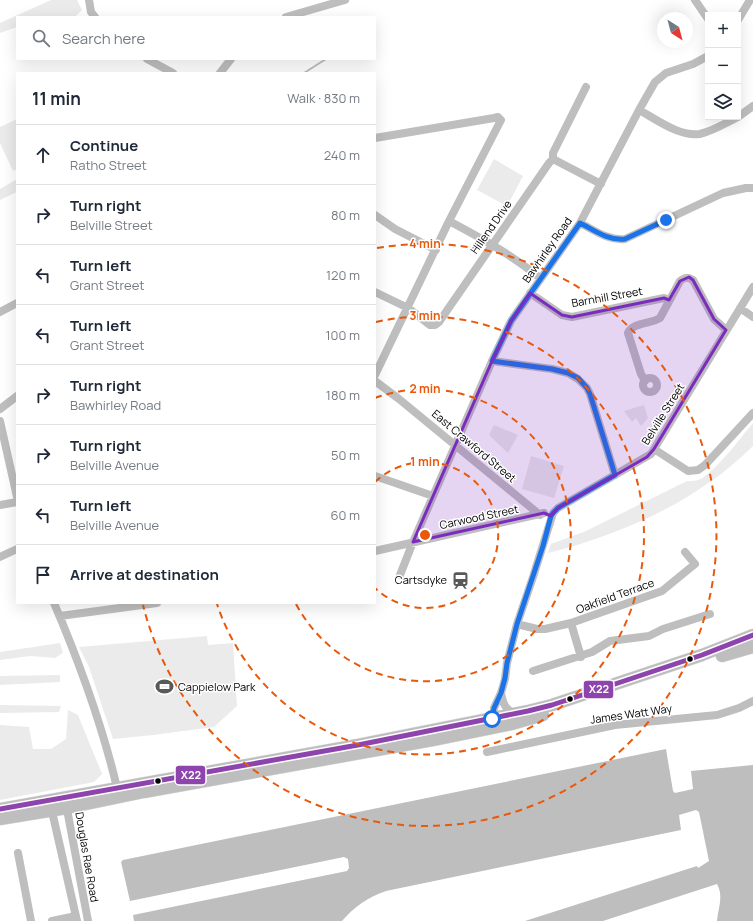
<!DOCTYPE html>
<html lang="en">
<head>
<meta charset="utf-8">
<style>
  body { margin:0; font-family:Manrope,sans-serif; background:#f2f2f3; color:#1f2937 }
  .controls { position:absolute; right:12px; top:12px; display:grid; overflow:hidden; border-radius:0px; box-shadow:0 4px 16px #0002 }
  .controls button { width:36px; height:36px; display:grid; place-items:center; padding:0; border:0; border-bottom:1px solid #e0e1e3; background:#fff; color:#1f2937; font:20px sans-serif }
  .compass { position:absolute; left:657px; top:12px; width:36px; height:36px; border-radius:50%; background:#fff; box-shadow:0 4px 16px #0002; rotate:144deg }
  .stop { position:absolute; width:12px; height:12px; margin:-9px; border:3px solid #1a73e8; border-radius:50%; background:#fff }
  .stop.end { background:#1a73e8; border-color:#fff; box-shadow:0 1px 4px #0008 }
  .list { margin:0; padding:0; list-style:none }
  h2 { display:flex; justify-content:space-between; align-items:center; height:52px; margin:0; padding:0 16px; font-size:17px }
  h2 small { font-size:13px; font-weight:400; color:#747a83 }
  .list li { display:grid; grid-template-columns:26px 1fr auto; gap:12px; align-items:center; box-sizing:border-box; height:60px; padding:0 16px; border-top:1px solid #e0e1e3 }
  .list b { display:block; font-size:15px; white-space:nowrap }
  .list p { margin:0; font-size:13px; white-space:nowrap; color:#747a83 }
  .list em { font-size:13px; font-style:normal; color:#747a83 }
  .icon { flex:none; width:22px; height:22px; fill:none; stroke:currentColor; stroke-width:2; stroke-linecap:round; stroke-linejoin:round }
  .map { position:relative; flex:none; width:753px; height:921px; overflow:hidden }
  .search { position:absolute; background:#fff; box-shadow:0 4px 16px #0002; left:16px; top:16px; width:360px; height:44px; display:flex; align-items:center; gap:10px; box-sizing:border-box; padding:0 14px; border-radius:0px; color:#747a83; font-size:15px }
  .panel { position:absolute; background:#fff; box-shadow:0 4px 16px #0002; left:16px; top:72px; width:360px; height:532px; border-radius:0px }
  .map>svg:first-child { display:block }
  .green { fill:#ebebeb }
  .water { fill:#bebebe }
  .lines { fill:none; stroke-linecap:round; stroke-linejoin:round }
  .stream { stroke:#bebebe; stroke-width:2 }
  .highway-casing { stroke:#dbdbdb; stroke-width:13 }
  .minor { stroke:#bebebe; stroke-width:8 }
  .highway { stroke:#bebebe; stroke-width:12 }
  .bus-1-casing { stroke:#fff; stroke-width:8 }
  .bus-1 { stroke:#8e44ad; stroke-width:5 }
  .route { stroke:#1a73e8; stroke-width:5 }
  .marked { fill:#7b2cbf; fill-opacity:0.2; stroke:#7b2cbf; stroke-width:3; stroke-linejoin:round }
  .ring { fill:none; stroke:#e8590c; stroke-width:2; stroke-dasharray:7 5 }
  .bus-dot { fill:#000; stroke:#fff; stroke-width:1.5 }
  .labels { text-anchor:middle; stroke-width:3; stroke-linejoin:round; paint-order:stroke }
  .street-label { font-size:11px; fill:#000; stroke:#fff }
  .poi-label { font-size:11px; fill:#000; stroke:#fff; text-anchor:end }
  .centre { fill:#e8590c; stroke:#fff; stroke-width:2 }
  .ring-label { font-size:12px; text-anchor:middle; font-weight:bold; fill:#e8590c; stroke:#fff; stroke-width:3; stroke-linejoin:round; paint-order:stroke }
  .line-badge { stroke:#fff; stroke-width:1.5 }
  .badge-label { font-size:11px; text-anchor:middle; font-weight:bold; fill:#fff }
</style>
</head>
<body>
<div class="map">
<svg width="753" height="921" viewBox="0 0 753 921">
  <rect width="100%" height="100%" fill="#fff"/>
  <!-- green -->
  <path class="green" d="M51,0H77L82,10L75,17H17V27L0,33V23Z
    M17,119V169L13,171L0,143V127Z
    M494,159L523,176L507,206L477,190Z
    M17,179V192L0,200V189Z
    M644,405L648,418L641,426L636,418L632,422L624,411Z
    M753,423V446C698,501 623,534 548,553L551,544L586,531L687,481C693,481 699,481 704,477C723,462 738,441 753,423Z
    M494,425L518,435L508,453L489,435Z
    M531,456L564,466L554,498L522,489Z
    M207,636L208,645L233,643L237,706L214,727L153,735L113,739L89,667L79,647Z
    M60,643L63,653L55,658L30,656L0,660V652Z
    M60,675V682L0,685V676Z
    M0,705L61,706L59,712L0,713Z
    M68,710L78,715L102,774L94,782L0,800V725L29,727L33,749H51L66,739Z"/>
  <!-- water -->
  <path class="water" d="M666,749L673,791L675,793L693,789L691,771L753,765V921H717C718,908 724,897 717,884L603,921H525L697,866L698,868L709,861L699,812L696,810L679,815L681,830L386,891C368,897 354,907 342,921H134L133,915L347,871L349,868L348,859L344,857L130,901L121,862L123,860Z"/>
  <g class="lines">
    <!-- stream -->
    <path class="stream" d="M304,73L326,59"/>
    <defs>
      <path id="highway" d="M722,656L753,647
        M0,809L358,745L528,711L552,705L702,655L753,635
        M0,819L67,808L144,792L433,740L512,724L543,715"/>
    </defs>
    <!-- highway casing -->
    <use href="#highway" class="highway-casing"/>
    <!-- minor -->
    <path class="minor" d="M89,0L91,12L95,17
      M695,0L708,19
      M286,17L345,0
      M738,20L750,0
      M147,59L173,73
      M220,73L231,59
      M639,110C656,119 679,137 700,134C713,131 726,123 738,117
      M738,117L753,106
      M375,138L494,118L498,117L501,120L449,221L375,375
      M553,159V153L586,87
      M553,159L601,184
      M375,215L395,229L436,250
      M449,221C481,238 512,255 540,278
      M580,223C594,230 608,241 625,239L723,193L746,188H753
      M375,292L408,308L430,325H435L439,322L549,163L553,159
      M530,293L562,315L572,317L664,298L669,300
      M740,308L753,317
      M0,312L17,303
      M492,361L552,369L568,373L578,379L587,388L590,394L615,475
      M643 385a7 7 0 1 1 14 0a7 7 0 1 1-14 0Z
      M375,381L399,399L540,515
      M645,381L641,374L628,333C633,322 651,324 660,318L680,281C685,277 688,277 693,280L714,319L726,330
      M0,409L17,396
      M0,421L17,497
      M654,449L688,471L698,470L705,465L753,413
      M375,476L433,496
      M0,505L17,502
      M375,551L544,513
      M0,557L17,549
      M400,575L413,542L492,361L511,321L580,223L639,110L655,82L666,73L693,64L708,56
      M54,603C80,664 103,727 118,792
      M60,616L157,603
      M571,623L581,657
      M517,624L537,629H545L571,623L662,591L695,564L685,552
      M533,671L592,652L610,641L649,636L663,629L710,614
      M501,693C503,704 505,709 515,714
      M493,722L494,708L501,693L505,679L507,663L517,624L533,577L553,513L558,508L651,454L753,287
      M487,752L615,725L717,715L739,708L753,701
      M66,804L88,921
      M51,807L77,921
      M18,853L31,921
      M52,921L76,916"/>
    <!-- highway -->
    <use href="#highway" class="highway"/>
    <defs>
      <path id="bus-1" d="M0,809L358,745L528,711L552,705L702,655L753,635"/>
    </defs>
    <!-- bus-1 casing -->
    <use href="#bus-1" class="bus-1-casing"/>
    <!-- bus-1 -->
    <use href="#bus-1" class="bus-1"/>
  </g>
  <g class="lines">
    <!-- route -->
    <path class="route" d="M492,719L494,708L501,693L505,678L507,663L517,624L543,546L551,516L553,513L558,508L615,475L590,394L587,388L578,378L568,373L552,369L492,361L511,321L580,223C594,230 608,241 625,239L666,220"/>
  </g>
  <!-- marked area -->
  <path class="marked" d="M689,277L693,280L714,319L726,330L654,449L647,457L558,508L551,516L544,513L413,542L492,361L511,321L530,293L562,315L572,317L664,298L669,300L680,281Z"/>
  <!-- distance rings -->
  <g class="ring">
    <path d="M375 482A73 73 0 1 1 375 588"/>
    <path d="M375 398A146 146 0 1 1 296 604"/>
    <path d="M376 322A219 219 0 1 1 217 604"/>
    <path d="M377 248A291 291 0 1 1 143 605"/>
  </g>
  <!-- icons -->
  <defs>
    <symbol id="station-bare" viewBox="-9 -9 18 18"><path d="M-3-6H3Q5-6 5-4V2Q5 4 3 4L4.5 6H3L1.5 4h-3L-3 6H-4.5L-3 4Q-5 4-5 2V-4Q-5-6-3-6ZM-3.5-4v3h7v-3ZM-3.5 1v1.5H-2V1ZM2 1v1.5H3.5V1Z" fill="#595959" stroke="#fff" stroke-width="2.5" paint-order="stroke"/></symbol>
    <symbol id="stadium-bare" viewBox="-9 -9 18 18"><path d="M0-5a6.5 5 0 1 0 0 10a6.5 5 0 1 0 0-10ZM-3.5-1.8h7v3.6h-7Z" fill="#595959" stroke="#fff" stroke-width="2.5" paint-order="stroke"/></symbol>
  </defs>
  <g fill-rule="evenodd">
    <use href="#station-bare" x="448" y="568" width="25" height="25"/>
    <use href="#stadium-bare" x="152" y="674" width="25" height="25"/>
  </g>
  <!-- markers -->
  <g class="bus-dot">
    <circle cx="690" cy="659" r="3.5"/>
    <circle cx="570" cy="699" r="3.5"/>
    <circle cx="158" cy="781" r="3.5"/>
  </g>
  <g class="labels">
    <!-- street labels -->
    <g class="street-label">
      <text transform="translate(491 227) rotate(-55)" y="4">Hillend Drive</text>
      <text transform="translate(547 250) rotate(-55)" y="4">Bawhirley Road</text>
      <text transform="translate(607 297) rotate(-10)" y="4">Barnhill Street</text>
      <text transform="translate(663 414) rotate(-58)" y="4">Belville Street</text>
      <text transform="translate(474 446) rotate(40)" y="4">East Crawford Street</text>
      <text transform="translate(479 517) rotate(-12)" y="4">Carwood Street</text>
      <text transform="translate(615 596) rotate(-20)" y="4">Oakfield Terrace</text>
      <text transform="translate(631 714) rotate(-8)" y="4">James Watt Way</text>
      <text transform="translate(87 857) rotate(80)" y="4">Douglas Rae Road</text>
    </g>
    <!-- poi labels -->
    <g class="poi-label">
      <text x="447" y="584">Cartsdyke</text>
      <text x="178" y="691" text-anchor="start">Cappielow Park</text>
    </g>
  </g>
  <circle cx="425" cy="535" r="6" class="centre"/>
  <g class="ring-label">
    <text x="425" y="248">4 min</text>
    <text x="425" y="320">3 min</text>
    <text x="425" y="393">2 min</text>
    <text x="425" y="466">1 min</text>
  </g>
  <g class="line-badge">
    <rect x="583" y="680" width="31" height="19" rx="4" fill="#8e44ad"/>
    <rect x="175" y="765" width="31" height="20" rx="4" fill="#8e44ad"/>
  </g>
  <g class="badge-label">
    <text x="599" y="693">X22</text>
    <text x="191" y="779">X22</text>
  </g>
</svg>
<div class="controls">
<button>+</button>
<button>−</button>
<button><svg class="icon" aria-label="layers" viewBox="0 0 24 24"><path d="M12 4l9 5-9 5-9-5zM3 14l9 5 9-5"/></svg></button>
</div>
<svg class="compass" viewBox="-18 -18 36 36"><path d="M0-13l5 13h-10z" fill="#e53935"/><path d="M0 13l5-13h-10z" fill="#747a83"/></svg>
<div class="stop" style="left:492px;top:719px"></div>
<div class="stop end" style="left:666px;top:220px"></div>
<div class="search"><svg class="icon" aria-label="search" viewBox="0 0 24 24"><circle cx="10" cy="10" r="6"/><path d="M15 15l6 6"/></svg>Search here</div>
<section class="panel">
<h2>11 min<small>Walk · 830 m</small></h2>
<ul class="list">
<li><svg class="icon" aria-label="ahead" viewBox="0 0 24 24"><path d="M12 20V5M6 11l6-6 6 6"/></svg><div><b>Continue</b><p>Ratho Street</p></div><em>240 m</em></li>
<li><svg class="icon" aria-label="right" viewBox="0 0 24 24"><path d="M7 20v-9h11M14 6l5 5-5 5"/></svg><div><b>Turn right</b><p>Belville Street</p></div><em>80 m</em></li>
<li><svg class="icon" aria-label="left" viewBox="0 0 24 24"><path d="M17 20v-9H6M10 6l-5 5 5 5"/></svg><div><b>Turn left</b><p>Grant Street</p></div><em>120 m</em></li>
<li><svg class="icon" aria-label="left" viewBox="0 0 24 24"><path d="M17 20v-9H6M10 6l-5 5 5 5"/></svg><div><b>Turn left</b><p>Grant Street</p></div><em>100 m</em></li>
<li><svg class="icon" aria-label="right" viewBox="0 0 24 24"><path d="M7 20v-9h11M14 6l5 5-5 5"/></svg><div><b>Turn right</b><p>Bawhirley Road</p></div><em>180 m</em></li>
<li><svg class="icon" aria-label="right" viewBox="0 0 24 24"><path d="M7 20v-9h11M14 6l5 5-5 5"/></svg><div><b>Turn right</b><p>Belville Avenue</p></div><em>50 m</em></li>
<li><svg class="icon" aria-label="left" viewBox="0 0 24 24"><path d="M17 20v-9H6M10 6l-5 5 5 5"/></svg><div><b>Turn left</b><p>Belville Avenue</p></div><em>60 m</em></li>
<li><svg class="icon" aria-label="arrive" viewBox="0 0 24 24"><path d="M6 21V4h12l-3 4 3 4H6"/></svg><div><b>Arrive at destination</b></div></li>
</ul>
</section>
</div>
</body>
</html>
